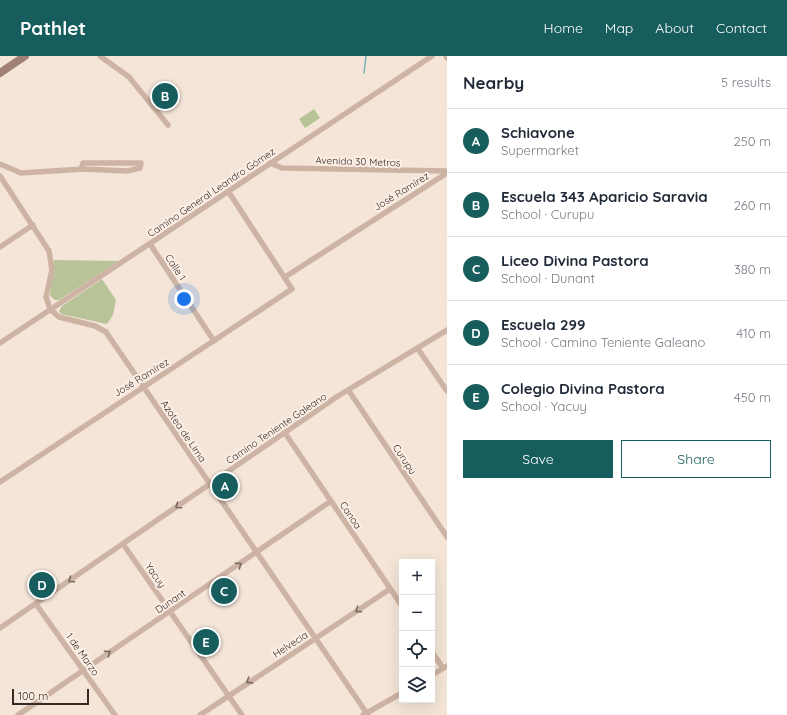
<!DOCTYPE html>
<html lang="en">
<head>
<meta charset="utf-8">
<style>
  body { margin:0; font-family:Quicksand,sans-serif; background:#f6f6f7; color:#1f2937 }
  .controls { position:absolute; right:12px; bottom:12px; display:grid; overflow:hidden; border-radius:0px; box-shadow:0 4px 16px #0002 }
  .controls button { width:36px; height:36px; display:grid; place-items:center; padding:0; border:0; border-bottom:1px solid #e0e1e3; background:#fff; color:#1f2937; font:20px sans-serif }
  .scale { position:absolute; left:12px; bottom:10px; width:77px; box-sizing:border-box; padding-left:4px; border:2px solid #372a26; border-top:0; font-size:11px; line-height:14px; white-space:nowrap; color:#372a26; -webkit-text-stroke:3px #fbefe5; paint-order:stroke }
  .you { position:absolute; left:184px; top:243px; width:14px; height:14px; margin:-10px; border:3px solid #fff; border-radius:50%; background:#1a73e8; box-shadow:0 0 0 6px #1a73e833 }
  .badge { display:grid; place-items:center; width:26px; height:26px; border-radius:50%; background:#175d5d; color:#fff; font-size:13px; font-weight:700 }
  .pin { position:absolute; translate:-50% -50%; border:2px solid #fff; box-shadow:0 1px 4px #0006 }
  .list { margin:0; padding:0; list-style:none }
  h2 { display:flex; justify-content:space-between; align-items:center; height:52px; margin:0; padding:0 16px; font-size:17px }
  h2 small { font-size:13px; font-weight:400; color:#747a83 }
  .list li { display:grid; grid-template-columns:26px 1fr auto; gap:12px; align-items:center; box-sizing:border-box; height:64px; padding:0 16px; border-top:1px solid #e0e1e3 }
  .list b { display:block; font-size:15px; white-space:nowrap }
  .list p { margin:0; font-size:13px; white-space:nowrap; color:#747a83 }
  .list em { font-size:13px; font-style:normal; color:#747a83 }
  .actions { display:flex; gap:8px; padding:12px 16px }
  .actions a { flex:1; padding:9px 0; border:1px solid #175d5d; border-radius:0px; text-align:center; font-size:14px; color:#175d5d }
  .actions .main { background:#175d5d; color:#fff }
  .icon { flex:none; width:22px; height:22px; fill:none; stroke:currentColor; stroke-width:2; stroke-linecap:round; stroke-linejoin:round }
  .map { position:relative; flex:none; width:447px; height:659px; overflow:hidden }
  header { display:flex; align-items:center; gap:24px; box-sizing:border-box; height:56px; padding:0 20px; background:#175d5d; color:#fff }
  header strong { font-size:19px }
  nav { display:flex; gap:22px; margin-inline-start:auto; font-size:14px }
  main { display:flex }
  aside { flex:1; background:#fff }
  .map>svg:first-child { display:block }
  .green { fill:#b8c497 }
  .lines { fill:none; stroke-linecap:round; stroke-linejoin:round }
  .stream { stroke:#74b4b2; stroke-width:1.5 }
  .street { stroke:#cdb3a3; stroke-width:5.5 }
  .secondary { stroke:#a18174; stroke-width:8 }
  .oneway { stroke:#7a685e }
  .labels { text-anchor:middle; stroke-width:4; stroke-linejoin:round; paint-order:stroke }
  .street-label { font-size:10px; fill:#372a26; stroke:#fbefe5 }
</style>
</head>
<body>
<header>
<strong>Pathlet</strong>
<nav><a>Home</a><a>Map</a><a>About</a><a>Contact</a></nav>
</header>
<main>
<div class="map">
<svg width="447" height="659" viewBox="0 0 447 659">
  <rect width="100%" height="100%" fill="#f4e5d8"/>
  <!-- green -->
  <path class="green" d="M314,53L320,62L305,72L299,63Z
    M54,204L119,205L59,244H55L50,240Z
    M102,223L116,244L113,259L107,268L61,258L59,255L62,250Z"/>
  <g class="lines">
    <!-- stream -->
    <path class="stream" d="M364,17L366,0"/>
    <!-- street -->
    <path class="street" d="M100,0L129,21L168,69
      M446,0L447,2
      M270,107L282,112L447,115
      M0,108L21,117L83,113L127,115L140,112L141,107H83L81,113
      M0,120L49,195L52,214L46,241L50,253L59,261L95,270L106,276L368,659
      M150,188L214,285
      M0,191L33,169
      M285,221L447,117
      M0,287L432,0
      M418,293L447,335
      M349,335L447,481
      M285,377L402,550
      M0,426L292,233L228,135
      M123,488L242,659
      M36,548L115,659
      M0,572L338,340L447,274
      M432,596L443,612
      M432,619L447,610
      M18,659L331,445
      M200,659L390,533
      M363,659L402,637"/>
    <!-- secondary -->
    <path class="secondary" d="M0,17L25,0"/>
  </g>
  <!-- one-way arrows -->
  <defs><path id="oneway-chevron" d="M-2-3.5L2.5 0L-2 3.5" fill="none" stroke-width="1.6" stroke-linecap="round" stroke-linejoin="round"/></defs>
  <g class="oneway">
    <use href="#oneway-chevron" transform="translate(178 450) rotate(145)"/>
    <use href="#oneway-chevron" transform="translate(239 509) rotate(-34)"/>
    <use href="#oneway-chevron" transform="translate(71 524) rotate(145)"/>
    <use href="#oneway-chevron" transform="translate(358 554) rotate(146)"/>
    <use href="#oneway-chevron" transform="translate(108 597) rotate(-34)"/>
    <use href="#oneway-chevron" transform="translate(249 625) rotate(147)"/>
  </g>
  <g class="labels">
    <!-- street labels -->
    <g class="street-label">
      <text transform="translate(358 105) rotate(2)" y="4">Avenida 30 Metros</text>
      <text transform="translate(401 135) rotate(-32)" y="4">José Ramírez</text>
      <text transform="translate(211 136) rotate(-34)" y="4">Camino General Leandro Gómez</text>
      <text transform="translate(176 211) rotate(57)" y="4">Calle 1</text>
      <text transform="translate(141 321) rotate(-32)" y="4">José Ramírez</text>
      <text transform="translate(276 372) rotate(-34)" y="4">Camino Teniente Galeano</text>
      <text transform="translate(184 375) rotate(56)" y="4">Azotea de Lima</text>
      <text transform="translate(405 403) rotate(56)" y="4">Curupu</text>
      <text transform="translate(351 459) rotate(56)" y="4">Canoa</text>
      <text transform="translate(156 519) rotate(55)" y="4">Yacuy</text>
      <text transform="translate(170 545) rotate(-34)" y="4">Dunant</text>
      <text transform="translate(290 588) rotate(-33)" y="4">Helvecia</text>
      <text transform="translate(83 598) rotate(55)" y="4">1 de Marzo</text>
    </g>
  </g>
</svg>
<div class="controls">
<button>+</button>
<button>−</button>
<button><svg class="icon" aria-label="locate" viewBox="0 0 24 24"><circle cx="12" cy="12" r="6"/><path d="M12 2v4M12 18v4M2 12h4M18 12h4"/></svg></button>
<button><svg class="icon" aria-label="layers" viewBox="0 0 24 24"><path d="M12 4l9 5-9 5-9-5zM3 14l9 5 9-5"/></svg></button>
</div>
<div class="scale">100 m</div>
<div class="you"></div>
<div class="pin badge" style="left:225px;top:430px">A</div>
<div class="pin badge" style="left:165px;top:40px">B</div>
<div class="pin badge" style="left:224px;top:535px">C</div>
<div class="pin badge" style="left:42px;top:529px">D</div>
<div class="pin badge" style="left:206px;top:586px">E</div>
</div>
<aside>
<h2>Nearby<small>5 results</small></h2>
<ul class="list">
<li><span class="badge">A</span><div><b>Schiavone</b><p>Supermarket</p></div><em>250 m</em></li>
<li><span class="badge">B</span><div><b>Escuela 343 Aparicio Saravia</b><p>School · Curupu</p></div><em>260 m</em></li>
<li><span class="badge">C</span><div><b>Liceo Divina Pastora</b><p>School · Dunant</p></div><em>380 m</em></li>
<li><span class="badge">D</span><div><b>Escuela 299</b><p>School · Camino Teniente Galeano</p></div><em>410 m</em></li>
<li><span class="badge">E</span><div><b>Colegio Divina Pastora</b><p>School · Yacuy</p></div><em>450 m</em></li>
</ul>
<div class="actions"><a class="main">Save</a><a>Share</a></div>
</aside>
</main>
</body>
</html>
